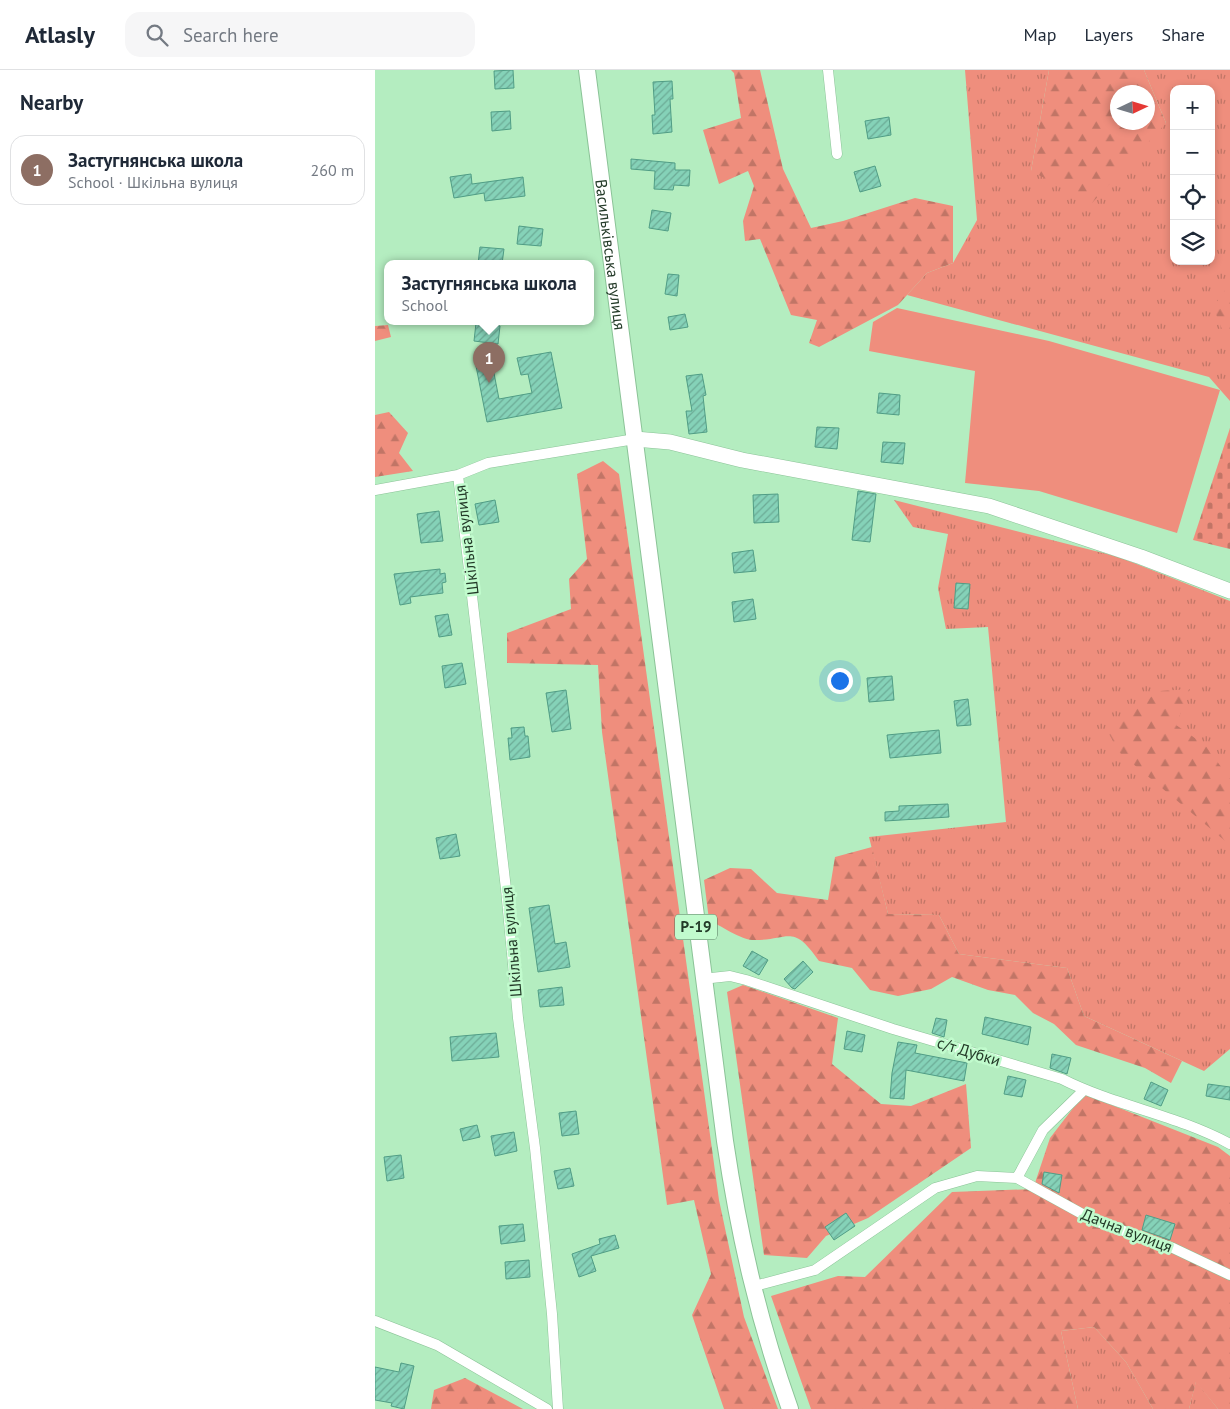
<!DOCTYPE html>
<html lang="en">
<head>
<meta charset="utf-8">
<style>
  body { margin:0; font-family:"PT Sans",sans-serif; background:#f6f6f7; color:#1f2937 }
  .controls { position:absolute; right:15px; top:15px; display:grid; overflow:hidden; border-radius:10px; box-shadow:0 2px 8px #0003 }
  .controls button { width:45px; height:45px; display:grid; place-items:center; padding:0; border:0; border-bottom:1px solid #e0e1e3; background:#fff; color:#1f2937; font:25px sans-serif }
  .compass { position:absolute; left:735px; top:15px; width:45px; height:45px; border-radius:50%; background:#fff; box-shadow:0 2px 8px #0003; rotate:86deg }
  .you { position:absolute; left:464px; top:610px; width:18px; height:18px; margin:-12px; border:4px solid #fff; border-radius:50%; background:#1a73e8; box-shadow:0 0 0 8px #1a73e833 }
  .badge { display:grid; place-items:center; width:32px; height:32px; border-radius:50%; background:#2563eb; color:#fff; font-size:16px; font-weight:700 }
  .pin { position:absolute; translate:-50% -41px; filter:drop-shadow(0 1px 2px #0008) }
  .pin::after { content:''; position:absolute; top:26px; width:18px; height:15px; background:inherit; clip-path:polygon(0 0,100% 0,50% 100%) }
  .popup { position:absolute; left:9px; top:190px; width:210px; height:65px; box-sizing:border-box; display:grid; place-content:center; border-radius:10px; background:#fff; filter:drop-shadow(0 1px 4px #0005); font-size:16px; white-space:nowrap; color:#747a83 }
  .popup b { font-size:19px; color:#1f2937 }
  .popup::after { content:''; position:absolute; left:50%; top:100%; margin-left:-10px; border:10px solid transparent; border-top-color:#fff }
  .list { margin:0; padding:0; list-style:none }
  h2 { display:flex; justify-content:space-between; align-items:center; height:65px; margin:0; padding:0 20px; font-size:21px }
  h2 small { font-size:16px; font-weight:400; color:#747a83 }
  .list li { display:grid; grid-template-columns:32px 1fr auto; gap:15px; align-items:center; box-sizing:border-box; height:70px; margin:0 10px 10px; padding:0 10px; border:1px solid #e0e1e3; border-radius:15px }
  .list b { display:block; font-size:19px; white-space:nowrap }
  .list p { margin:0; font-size:16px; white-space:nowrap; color:#747a83 }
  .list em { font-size:16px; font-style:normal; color:#747a83 }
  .icon { flex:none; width:28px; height:28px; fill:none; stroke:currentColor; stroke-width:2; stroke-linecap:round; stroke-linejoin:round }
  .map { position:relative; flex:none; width:855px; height:1339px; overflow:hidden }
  header { display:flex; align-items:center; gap:30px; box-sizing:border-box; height:70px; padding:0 25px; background:#fff; border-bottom:1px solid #e0e1e3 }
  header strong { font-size:24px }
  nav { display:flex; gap:28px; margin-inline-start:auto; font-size:18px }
  .search { width:350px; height:45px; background:#f6f6f7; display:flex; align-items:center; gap:12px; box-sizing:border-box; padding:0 18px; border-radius:15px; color:#747a83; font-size:19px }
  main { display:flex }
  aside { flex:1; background:#fff }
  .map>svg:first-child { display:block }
  .grass { fill:url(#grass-tufts); fill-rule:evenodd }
  .forest { fill:url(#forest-firs); fill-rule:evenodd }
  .cemetery { fill:url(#cemetery-stones) }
  .garden { fill:#ef8e7d }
  .building { fill:url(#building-hatch); stroke:#509d85 }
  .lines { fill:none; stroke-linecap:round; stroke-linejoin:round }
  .street-casing { stroke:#8bc397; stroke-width:11 }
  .secondary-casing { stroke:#8bc397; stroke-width:16 }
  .primary-casing { stroke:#8bc397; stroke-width:18 }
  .street { stroke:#fff; stroke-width:10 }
  .secondary { stroke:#fff; stroke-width:15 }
  .primary { stroke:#fff; stroke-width:16 }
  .labels { text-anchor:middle; stroke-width:5; stroke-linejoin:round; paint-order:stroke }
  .shield { fill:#c1fbcd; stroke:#52745a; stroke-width:1 }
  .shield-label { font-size:15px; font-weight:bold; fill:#233a28 }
  .street-label { font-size:16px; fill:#233a28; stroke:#c1fbcd }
</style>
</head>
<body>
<header>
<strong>Atlasly</strong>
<div class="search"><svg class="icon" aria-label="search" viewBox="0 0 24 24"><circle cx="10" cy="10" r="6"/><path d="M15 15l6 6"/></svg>Search here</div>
<nav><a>Map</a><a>Layers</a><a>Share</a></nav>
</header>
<main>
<aside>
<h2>Nearby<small></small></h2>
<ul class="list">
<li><span class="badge" style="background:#8d6e63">1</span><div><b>Застугнянська школа</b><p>School · Шкільна вулиця</p></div><em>260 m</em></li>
</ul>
</aside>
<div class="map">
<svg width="855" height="1339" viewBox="0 0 855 1339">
  <defs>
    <pattern id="grass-tufts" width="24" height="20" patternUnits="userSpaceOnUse" patternTransform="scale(1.25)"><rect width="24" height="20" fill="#ef8e7d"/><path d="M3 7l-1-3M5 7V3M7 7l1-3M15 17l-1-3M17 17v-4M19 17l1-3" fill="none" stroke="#c17566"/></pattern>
    <pattern id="forest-firs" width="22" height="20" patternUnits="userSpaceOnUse" patternTransform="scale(1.25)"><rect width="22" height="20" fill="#ef8e7d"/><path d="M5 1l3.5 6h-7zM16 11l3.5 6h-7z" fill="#c17566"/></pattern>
    <pattern id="cemetery-stones" width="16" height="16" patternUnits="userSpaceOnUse" patternTransform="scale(1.25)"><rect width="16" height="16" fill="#ef8e7d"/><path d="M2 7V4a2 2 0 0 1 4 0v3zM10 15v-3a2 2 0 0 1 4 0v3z" fill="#c17566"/></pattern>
    <pattern id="building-hatch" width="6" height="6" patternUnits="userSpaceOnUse" patternTransform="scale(1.25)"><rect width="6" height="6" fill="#85d2b8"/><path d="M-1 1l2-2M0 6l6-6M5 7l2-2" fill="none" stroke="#6cab96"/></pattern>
  </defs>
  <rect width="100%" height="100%" fill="#b4edc0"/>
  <!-- grass -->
  <path class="grass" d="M590,0H674L656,101L791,53L769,0H855V331L834,307L532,225L552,203L578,193L602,150ZM799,19H836V191H799Z
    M519,430L744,487L855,531V979L829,1001L709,946L692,898L584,884L564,845L513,844L494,767L631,752L613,557L571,559L563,518L573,464L538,457Z
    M719,1257L751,1292L778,1339H703L686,1261Z
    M821,1311L843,1339H814Z"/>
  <!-- forest -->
  <path class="forest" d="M356,0H385L408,99L436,158L468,151L540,128L578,136V193L552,203L523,235L444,277L434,273L442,250L416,245L385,169L370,171L368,151L379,116L373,101L344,114L328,60L366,48L359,3Z
    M674,0H769L791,53L717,133L656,101ZM742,22H772V52H742Z
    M855,213V264H849L838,237Z
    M13,255L16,267L0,271V256Z
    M14,342L33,363L24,383L38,401L0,407V345Z
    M228,391L244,404L344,1130L369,1247L403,1339H349L317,1245L336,1204L319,1130L292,1135L227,662L223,595L132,593V563L196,539L194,509L212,489L202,404Z
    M815,619L801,655L830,675L855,709V775L745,683L730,657L785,621Z
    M497,777L513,844L564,845L584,884L692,898L709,946L807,991L796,1013L770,998L701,975L679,954L658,943L640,925L613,920L577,907L556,919L523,926L495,920L477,898L444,891C417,852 414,871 377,870C367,870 344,855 334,850L329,810L355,798L376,799L402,823L453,830L460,787Z
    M368,915L463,948L457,994L506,1034L536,1036L591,1014L596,1078L493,1148L451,1166L432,1188L389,1185L352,922Z
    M709,1024L843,1077L855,1086V1339H843L821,1312L814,1339H778L751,1292L719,1257L686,1261L703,1339H436L396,1226L463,1206L490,1207L577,1122L658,1119L675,1068Z
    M90,1308L148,1339H56L59,1320Z"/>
  <!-- cemetery -->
  <path class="cemetery" d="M855,358V479L818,470Z"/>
  <!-- garden -->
  <path class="garden" d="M522,238L674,271L845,320L802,463L664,421L590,413L600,301L494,281L498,252Z"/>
  <!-- building -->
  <path class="building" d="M138,0L139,18L120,19L119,1Z
    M297,11L298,29H295L297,62L278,64L277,45H280L278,12Z
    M135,41L136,59L117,61L116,42Z
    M514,47L516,65L493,69L490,51Z
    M256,89L300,93V100H315L314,116L299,115L298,120L279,119L280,101L256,99Z
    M500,96L506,116L485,122L479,102Z
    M96,104L97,114L148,107L150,126L110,131L109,123L79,128L75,107Z
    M277,140L296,143L293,161L274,158Z
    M144,156L168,159L166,176L142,174Z
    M105,177L129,179L127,194H103Z
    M293,204L304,205L302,226L290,224Z
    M310,244L313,257L295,260L293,247Z
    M101,253L125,256L123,274L99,271Z
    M176,282L187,338L112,352L101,296L117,293L124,329L157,323L153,304L146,305L142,288Z
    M327,304L331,325L328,326L332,362L314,364L311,341H317L311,306Z
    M504,323L525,325L524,345L502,343Z
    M442,357L464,358L462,379L440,377Z
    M508,372L530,373L528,394L506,392Z
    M483,421L501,424L495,472L477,470Z
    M403,424L404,452L379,453L378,425Z
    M120,430L124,452L104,455L100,434Z
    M64,441L68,471L46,473L42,444Z
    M378,480L381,501L359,503L357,483Z
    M65,499V504L70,503L71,512L67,513L68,523L35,527L36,533L25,535L19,504Z
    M581,513L595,514L593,539L579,538Z
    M378,529L381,549L359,552L357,532Z
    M73,544L77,565L64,567L60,546Z
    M87,593L91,614L70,618L67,596Z
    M517,606L519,630L494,632L492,608Z
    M191,620L196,659L177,662L171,623Z
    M593,629L596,655L582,656L579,631Z
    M149,657L150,666H153L155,687L135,690L133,668H137L136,658Z
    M564,660L566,683L515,688L512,665Z
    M573,734L574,747L510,751V742L524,741V736Z
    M81,764L85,786L65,789L61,768Z
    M174,835L180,874L191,872L195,897L163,902L154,838Z
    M377,881L393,890L384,905L368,896Z
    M428,891L438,902L420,919L417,918L409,909Z
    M187,917L189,935L165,937L163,920Z
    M610,947L656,957L653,975L607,964Z
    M561,948L572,950L569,967L557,963Z
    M472,961L490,965L487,982L469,979Z
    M121,963L124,987L77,991L75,967Z
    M523,972L542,975L540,983L592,993L589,1011L531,1000L529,1029L515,1028L517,1003Z
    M677,984L696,988L692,1004L675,998Z
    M633,1006L651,1010L647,1027L629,1024Z
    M776,1012L793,1020L786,1036L769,1029Z
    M833,1014L855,1017V1030L831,1026Z
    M201,1041L204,1064L187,1066L184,1043Z
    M102,1055L105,1067L88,1071L85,1059Z
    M139,1062L142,1081L120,1086L116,1066Z
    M26,1085L29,1108L12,1111L9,1087Z
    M195,1098L199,1116L183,1119L179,1101Z
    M669,1102L687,1105L684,1123L667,1114Z
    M471,1143L480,1156L459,1170L450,1157Z
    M771,1145L800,1154L795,1170L767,1160Z
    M148,1154L150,1171L126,1174L124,1156Z
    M240,1165L244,1178L216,1186L221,1201L204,1207L197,1184L225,1174L224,1169Z
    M154,1190L155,1207L131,1209L130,1192Z
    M26,1293L39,1296L29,1339L16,1336L17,1333L0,1330V1297L24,1302Z"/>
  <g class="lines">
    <defs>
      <path id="street" d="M453,0L462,84
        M83,405L131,819L143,948L160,1078L177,1244L183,1339
        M0,420L83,405L113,393L260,369
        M327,909L355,906L371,910L518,959L687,1009C740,1036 802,1045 855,1074
        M642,1108L720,1151L798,1178L855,1205
        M376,1217L440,1200L560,1118L602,1106L642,1108L668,1060L709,1020
        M0,1251L62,1275L172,1339"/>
      <path id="secondary" d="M260,369L295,372L367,390L614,436L766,487L855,521"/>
      <g id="primary">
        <path id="s1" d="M212,0L350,1071C364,1165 383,1249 415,1339"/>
      </g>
    </defs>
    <!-- street casing -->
    <use href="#street" class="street-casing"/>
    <!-- secondary casing -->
    <use href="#secondary" class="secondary-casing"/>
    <!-- primary casing -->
    <use href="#primary" class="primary-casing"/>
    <!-- street -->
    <use href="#street" class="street"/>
    <!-- secondary -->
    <use href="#secondary" class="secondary"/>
    <!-- primary -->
    <use href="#primary" class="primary"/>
  </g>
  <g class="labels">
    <!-- shield labels -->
    <rect class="shield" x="300" y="844.5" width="42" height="25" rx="4"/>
    <g class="shield-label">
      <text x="321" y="862">Р-19</text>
    </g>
    <!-- street labels -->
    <g class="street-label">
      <text dy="6" stroke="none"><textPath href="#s1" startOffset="186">Васильківська вулиця</textPath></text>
      <text transform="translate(91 470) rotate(-97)" y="6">Шкільна вулиця</text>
      <text transform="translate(136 872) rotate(-95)" y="6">Шкільна вулиця</text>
      <text transform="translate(594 981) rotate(17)" y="6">с/т Дубки</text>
      <text transform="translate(752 1160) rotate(21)" y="6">Дачна вулиця</text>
    </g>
  </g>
</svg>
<div class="controls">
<button>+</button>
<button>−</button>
<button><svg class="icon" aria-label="locate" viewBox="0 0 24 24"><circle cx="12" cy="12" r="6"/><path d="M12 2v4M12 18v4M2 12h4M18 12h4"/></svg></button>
<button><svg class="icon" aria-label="layers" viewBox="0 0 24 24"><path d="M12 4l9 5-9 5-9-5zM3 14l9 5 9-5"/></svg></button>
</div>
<svg class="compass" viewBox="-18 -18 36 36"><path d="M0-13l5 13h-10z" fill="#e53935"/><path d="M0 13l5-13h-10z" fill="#747a83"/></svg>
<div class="you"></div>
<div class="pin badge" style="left:114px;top:313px;background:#8d6e63">1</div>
<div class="popup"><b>Застугнянська школа</b>School</div>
</div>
</main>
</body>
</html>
